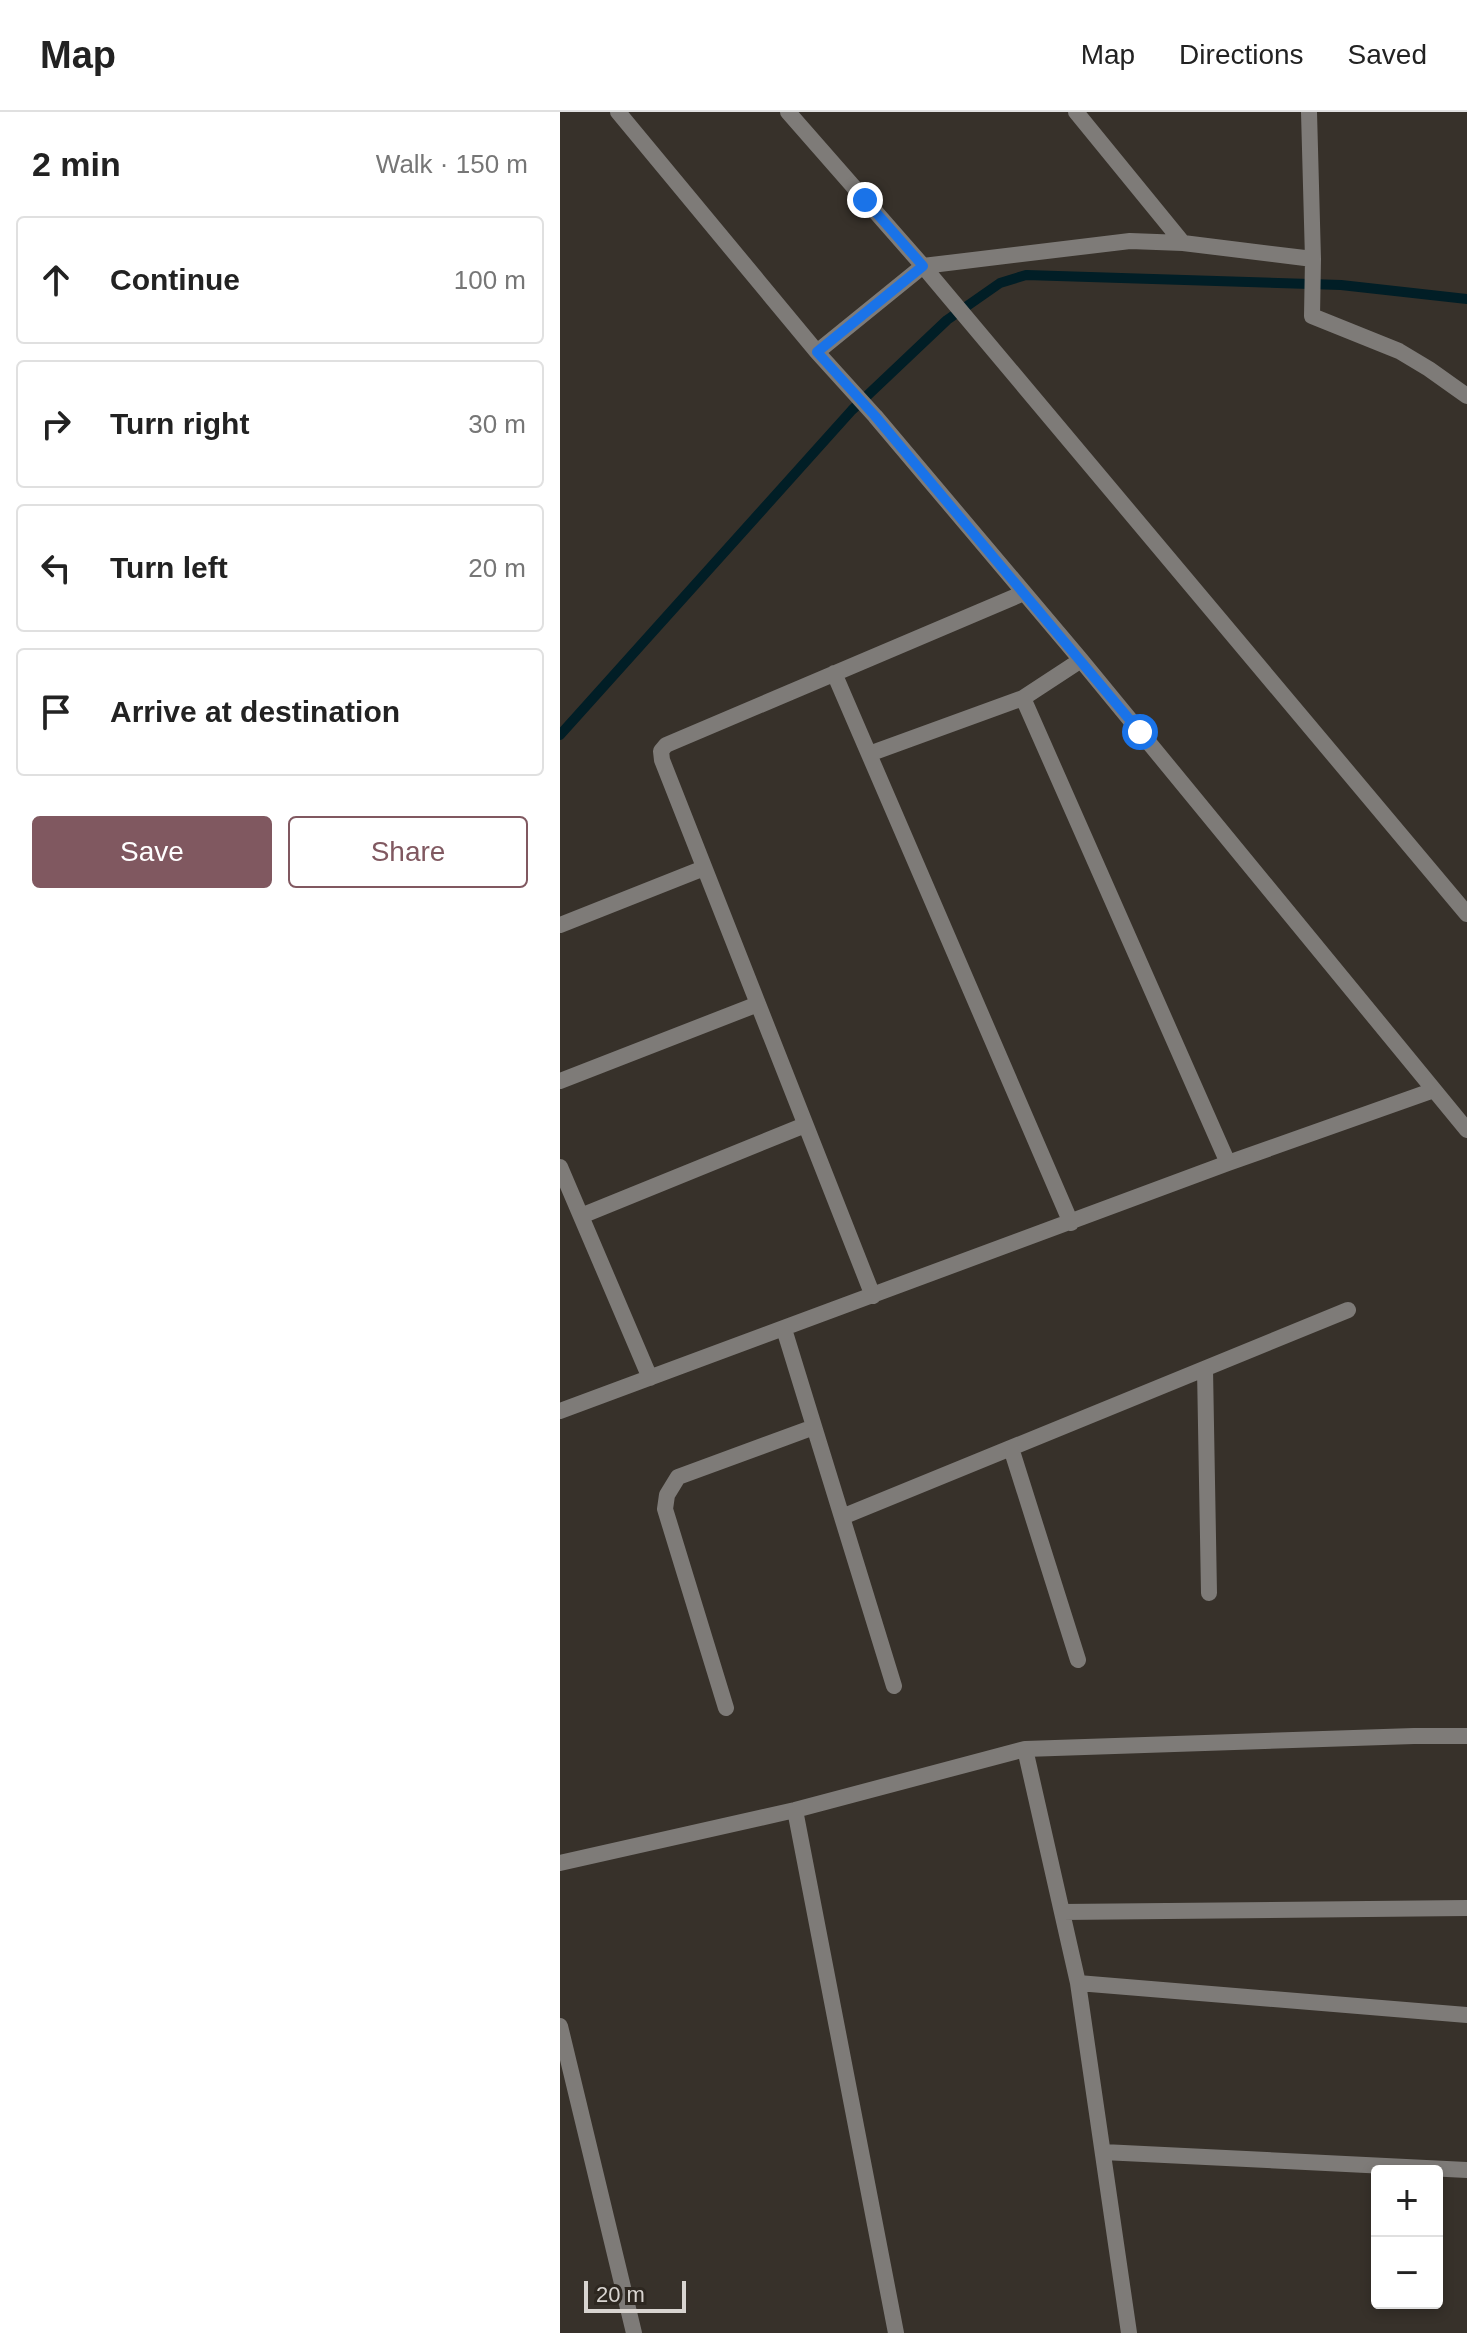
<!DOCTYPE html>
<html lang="en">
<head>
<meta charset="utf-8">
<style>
  body { margin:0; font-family:Arial,sans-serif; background:#f2f2f2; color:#222 }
  .controls { position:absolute; right:24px; bottom:24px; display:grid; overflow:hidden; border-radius:8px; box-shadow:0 4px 12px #0003 }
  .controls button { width:72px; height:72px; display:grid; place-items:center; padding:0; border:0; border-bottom:2px solid #e0e0e0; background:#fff; color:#222; font:40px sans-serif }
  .scale { position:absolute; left:24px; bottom:20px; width:102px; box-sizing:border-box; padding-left:8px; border:4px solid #d8d4d0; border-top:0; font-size:22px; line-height:28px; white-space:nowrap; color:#d8d4d0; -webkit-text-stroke:6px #2d2720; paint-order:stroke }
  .stop { position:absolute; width:24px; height:24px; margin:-18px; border:6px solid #1a73e8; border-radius:50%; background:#fff }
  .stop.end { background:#1a73e8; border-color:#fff; box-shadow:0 2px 8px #0008 }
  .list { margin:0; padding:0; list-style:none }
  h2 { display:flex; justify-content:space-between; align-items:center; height:104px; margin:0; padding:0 32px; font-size:34px }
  h2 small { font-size:26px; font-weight:400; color:#767676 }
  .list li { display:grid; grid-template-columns:52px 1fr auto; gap:24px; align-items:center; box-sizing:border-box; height:128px; margin:0 16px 16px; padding:0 16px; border:2px solid #e0e0e0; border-radius:8px }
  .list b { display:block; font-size:30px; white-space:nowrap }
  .list em { font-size:26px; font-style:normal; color:#767676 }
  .actions { display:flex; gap:16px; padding:24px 32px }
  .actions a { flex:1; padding:18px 0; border:2px solid #805860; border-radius:8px; text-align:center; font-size:28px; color:#805860 }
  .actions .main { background:#805860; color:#fff }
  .icon { flex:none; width:44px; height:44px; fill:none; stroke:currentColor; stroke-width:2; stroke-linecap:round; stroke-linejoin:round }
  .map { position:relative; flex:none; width:907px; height:2221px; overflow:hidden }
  header { display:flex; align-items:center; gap:48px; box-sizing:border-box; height:112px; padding:0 40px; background:#fff; border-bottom:2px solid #e0e0e0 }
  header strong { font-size:38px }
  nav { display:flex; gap:44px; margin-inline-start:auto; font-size:28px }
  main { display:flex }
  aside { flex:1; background:#fff }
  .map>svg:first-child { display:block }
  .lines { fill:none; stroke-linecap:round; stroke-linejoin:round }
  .stream { stroke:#011e26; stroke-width:10 }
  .street { stroke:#7e7b78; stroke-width:16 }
  .route { stroke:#1a73e8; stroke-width:10 }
</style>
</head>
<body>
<header>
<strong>Map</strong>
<nav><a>Map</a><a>Directions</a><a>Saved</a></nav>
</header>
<main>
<aside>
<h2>2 min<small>Walk · 150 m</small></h2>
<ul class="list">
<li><svg class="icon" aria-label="ahead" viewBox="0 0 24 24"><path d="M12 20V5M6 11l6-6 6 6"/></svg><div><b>Continue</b></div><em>100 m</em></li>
<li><svg class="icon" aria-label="right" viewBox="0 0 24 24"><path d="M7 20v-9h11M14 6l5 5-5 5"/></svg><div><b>Turn right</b></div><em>30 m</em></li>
<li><svg class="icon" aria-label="left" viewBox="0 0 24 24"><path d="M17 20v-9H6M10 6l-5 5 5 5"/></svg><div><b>Turn left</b></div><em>20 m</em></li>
<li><svg class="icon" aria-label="arrive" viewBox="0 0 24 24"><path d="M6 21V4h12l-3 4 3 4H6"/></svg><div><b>Arrive at destination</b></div></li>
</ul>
<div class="actions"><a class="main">Save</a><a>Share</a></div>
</aside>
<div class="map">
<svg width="907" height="2221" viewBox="0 0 907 2221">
  <rect width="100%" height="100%" fill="#37312a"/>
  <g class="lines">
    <!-- stream -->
    <path class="stream" d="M0,623L292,298L387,208L440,171L466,163L781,173L907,187"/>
    <!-- street -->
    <path class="street" d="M58,0L257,240L315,304L521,548L907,1018
      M228,0L363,154L907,802
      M516,0L623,131
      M749,0L753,147L752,204L839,239L869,257L907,284
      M257,240L363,154L570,129L623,131L753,147
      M521,548L463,586L668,1051
      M274,561L511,1111
      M309,642L463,586
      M0,813L144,756
      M0,969L198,892
      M0,1055L90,1266
      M21,1104L245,1013
      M313,1184L102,648L101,639L106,633L464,481
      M224,1217L334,1574
      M645,1257L649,1481
      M0,1299L668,1051L874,978
      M451,1336L518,1548
      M282,1405L788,1198
      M166,1596L105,1397L107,1383L118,1365L254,1315
      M465,1637L518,1871L569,2221
      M235,1698L336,2221
      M0,1751L235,1698L465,1637L854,1624H907
      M502,1800L907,1796
      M518,1871L907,1903
      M0,1914L74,2221
      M543,2040L907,2058"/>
  </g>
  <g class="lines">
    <!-- route -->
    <path class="route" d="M305,88L363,154L257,240L315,304L580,620"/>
  </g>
</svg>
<div class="controls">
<button>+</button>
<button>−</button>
</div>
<div class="scale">20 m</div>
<div class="stop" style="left:580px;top:620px"></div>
<div class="stop end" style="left:305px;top:88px"></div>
</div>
</main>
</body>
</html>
